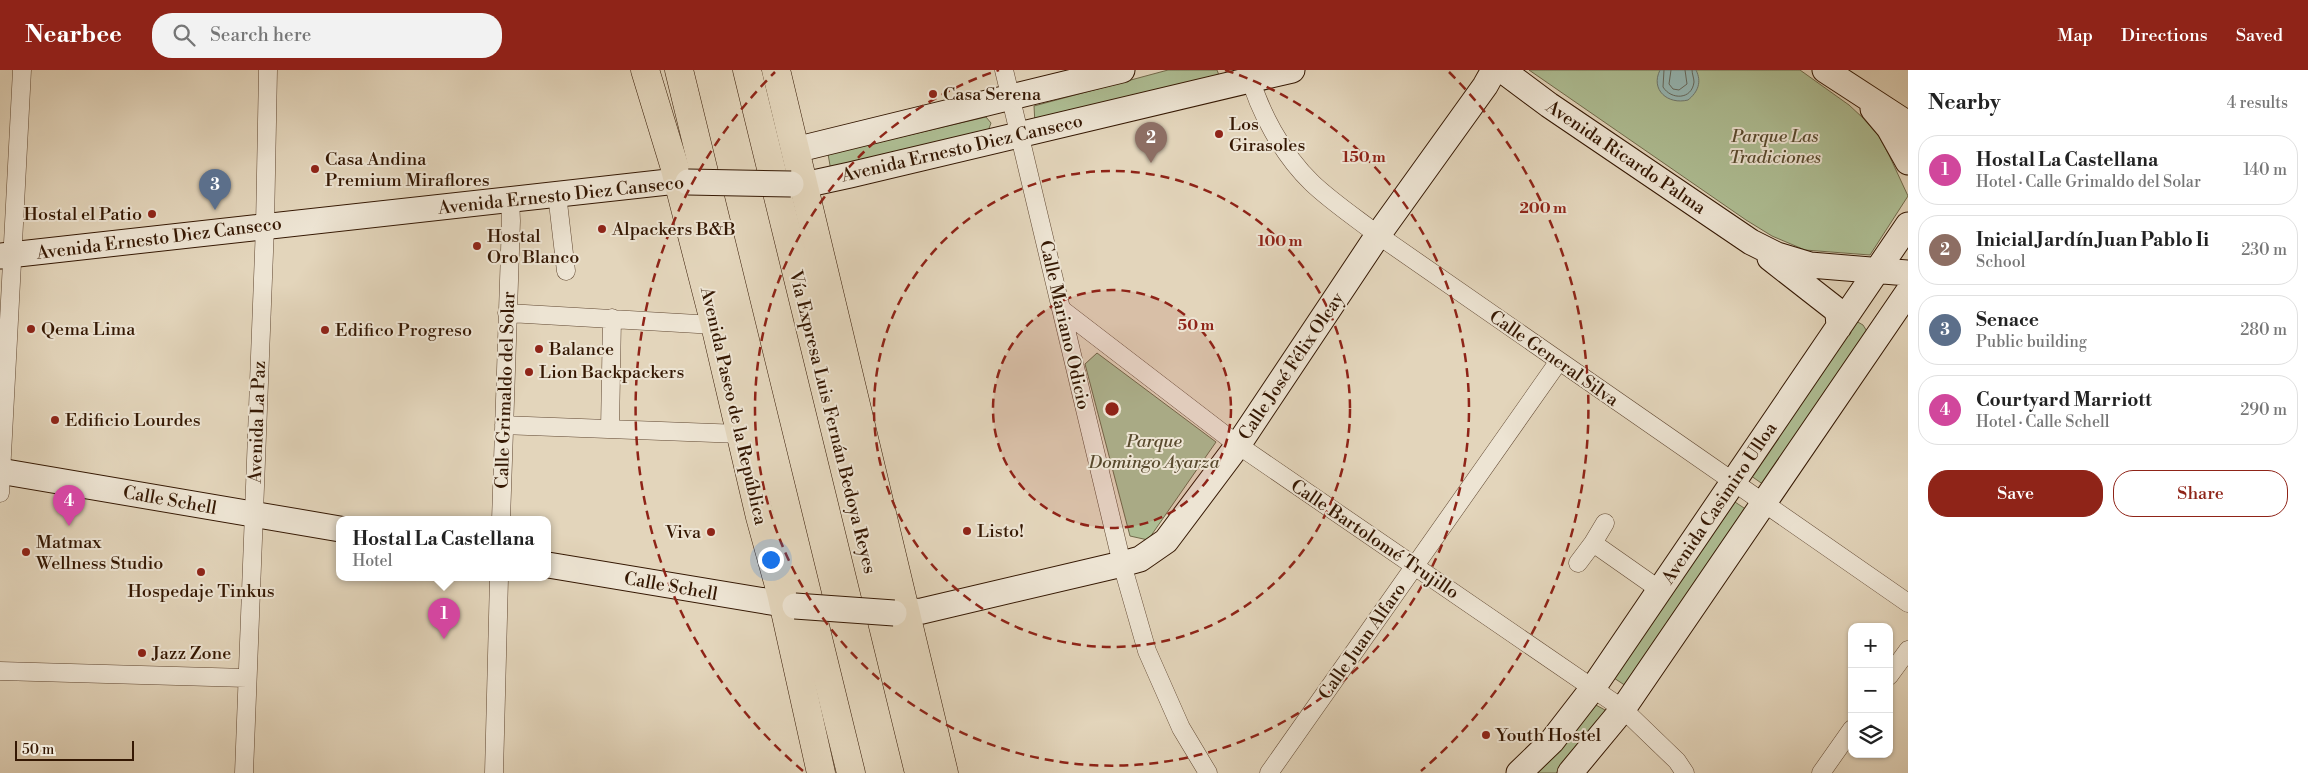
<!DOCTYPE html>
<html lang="en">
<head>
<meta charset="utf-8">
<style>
  body { margin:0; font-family:"Libre Bodoni",serif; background:#f2f2f2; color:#222 }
  .controls { position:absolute; right:15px; bottom:15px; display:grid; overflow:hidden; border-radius:10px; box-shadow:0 1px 4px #0004 }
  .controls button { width:45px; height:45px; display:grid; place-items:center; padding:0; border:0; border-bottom:1px solid #e0e0e0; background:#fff; color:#222; font:25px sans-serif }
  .scale { position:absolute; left:15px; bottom:12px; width:119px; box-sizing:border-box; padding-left:5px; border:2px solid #351803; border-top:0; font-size:14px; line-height:18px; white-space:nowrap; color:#351803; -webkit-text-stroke:4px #ede4d3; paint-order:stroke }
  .you { position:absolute; left:770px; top:489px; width:18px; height:18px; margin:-12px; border:4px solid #fff; border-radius:50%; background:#1a73e8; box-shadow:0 0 0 8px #1a73e833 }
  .badge { display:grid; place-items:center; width:32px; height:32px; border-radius:50%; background:#8f2418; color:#fff; font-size:16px; font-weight:700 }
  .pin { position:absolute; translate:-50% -41px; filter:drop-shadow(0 1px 2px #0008) }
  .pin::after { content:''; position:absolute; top:26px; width:18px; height:15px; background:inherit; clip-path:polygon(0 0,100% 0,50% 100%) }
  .popup { position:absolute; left:336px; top:446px; width:215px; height:65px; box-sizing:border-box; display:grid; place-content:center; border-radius:10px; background:#fff; filter:drop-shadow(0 1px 4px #0005); font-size:16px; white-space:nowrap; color:#767676 }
  .popup b { font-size:19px; color:#222 }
  .popup::after { content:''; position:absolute; left:50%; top:100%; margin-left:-10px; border:10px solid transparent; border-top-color:#fff }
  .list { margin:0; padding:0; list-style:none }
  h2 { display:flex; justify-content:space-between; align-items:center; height:65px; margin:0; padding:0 20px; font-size:21px }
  h2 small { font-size:16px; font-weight:400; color:#767676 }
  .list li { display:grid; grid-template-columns:32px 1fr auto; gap:15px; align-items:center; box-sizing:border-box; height:70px; margin:0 10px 10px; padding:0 10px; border:1px solid #e0e0e0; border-radius:20px }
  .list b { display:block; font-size:19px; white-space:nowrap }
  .list p { margin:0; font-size:16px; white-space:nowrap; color:#767676 }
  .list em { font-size:16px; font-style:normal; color:#767676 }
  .actions { display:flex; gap:10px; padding:15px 20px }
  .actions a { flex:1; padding:11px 0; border:1px solid #8f2418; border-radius:20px; text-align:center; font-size:18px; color:#8f2418 }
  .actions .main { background:#8f2418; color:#fff }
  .icon { flex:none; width:28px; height:28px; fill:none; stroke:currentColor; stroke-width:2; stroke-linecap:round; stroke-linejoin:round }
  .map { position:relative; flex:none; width:1908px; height:703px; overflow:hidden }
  header { display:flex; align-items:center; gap:30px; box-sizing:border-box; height:70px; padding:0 25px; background:#8f2418; color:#fff }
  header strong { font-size:24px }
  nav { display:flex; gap:28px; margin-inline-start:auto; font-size:18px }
  .search { width:350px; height:45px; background:#f2f2f2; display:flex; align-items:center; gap:12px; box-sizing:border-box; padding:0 18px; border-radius:20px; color:#767676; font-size:19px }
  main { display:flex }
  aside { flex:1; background:#fff }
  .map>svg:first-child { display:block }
  .green { fill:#aebe94; stroke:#726b4c }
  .water { fill:#96b8b5; stroke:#6f786e }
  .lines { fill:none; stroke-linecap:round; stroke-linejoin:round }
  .shore { stroke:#66685c; stroke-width:1 }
  .street-casing { stroke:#604731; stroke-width:19 }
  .secondary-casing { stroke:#351803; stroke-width:27 }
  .primary-casing { stroke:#351803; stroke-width:29 }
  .highway-casing { stroke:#351803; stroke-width:29 }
  .street { stroke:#ede4d3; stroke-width:18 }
  .secondary { stroke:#ede4d3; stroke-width:25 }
  .primary { stroke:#e3d5bb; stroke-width:28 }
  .highway { stroke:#e3d5bb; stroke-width:28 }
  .secondary-bridge-casing { stroke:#351803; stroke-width:27; stroke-linecap:butt }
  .secondary-bridge { stroke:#ede4d3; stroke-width:25 }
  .ring { fill:none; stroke:#8f2418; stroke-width:2.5; stroke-dasharray:9 6 }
  .poi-dot { fill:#8f2418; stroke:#ede4d3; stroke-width:2 }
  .labels { text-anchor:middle; stroke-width:4; stroke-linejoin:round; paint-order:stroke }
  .poi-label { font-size:18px; fill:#351803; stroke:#ede4d3; text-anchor:start }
  .park-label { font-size:18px; font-style:italic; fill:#594a2e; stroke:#ede4d3 }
  .street-label { font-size:18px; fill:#351803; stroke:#ede4d3 }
  .centre { fill:#8f2418; stroke:#ede4d3; stroke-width:2.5 }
  .ring-label { font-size:15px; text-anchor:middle; font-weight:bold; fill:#8f2418; stroke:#ede4d3; stroke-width:4; stroke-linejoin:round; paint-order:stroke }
</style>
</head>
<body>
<header>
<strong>Nearbee</strong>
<div class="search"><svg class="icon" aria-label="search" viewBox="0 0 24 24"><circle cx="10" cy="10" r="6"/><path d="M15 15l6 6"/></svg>Search here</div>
<nav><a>Map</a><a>Directions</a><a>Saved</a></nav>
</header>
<main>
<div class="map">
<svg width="1908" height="703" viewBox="0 0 1908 703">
  <rect width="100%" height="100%" fill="#e3d5bb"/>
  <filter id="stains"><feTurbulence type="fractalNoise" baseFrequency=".004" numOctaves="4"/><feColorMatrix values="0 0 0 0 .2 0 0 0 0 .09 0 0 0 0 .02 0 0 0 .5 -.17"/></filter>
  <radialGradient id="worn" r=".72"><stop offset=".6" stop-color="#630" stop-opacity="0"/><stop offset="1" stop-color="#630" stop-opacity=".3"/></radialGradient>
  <!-- green -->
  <path class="green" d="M1168,0H1217L1220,8L1035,54L1034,36Z
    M1529,0H1800L1849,35L1863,48L1878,65L1889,85L1908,126L1870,185L1805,180L1772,166L1746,150Z
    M986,47L991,53L987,64L831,101L828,84Z
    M1856,251L1863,255L1868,263L1764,415L1747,403Z
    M1097,283L1216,372L1148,470L1130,466L1085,294Z
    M1729,428L1747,440L1626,616L1608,604Z
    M1594,634L1605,640V647L1559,703H1532Z"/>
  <!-- water -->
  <path class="water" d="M1660,0H1696C1702,12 1698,22 1688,30C1668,35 1650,20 1660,0Z"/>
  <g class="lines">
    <!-- shore -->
    <path class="shore" d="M1664,0L1663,17C1671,30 1692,30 1694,12C1694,8 1692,4 1692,0
      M1671,0L1669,14L1673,19L1679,20L1687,14L1685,0"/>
    <defs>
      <path id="street" d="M1004,0L1122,494L1147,581L1181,658L1208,703
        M1248,1C1259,41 1282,84 1312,113C1332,132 1356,148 1378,165L1908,533
        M557,124L566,201
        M1061,239L1238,375L1623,639L1677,691L1685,703
        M507,243L715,255
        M504,355L741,364
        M610,359L612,248
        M0,423L22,0
        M501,450L511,151L510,129
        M1593,473L1605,453
        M1578,493L1593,473L1660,520
        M0,601L247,608
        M1889,606L1908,580
        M244,703L265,156L268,0
        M494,703L499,508
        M1269,703L1559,291
        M1821,703L1852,659"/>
      <path id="secondary" d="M1502,0L1549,35L1751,172L1777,185L1810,195L1908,203
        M1825,0L1908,54
        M1873,39L1889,58L1908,92
        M795,80L1122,0
        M791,114L804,115L850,105L1292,0
        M0,186L677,111L688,112
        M1770,188L1834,238L1838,243L1839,257
        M0,401L340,459
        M548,495L795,536
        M894,543L922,541L1122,494L1140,489L1166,471L1238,375L1378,165L1485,16L1494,0
        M1519,703L1552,671L1593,618L1908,155
        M1570,703L1623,639L1908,222"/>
      <path id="primary" d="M645,0L674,95L715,255L760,447L781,523L821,703
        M776,0L944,703"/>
      <path id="highway" d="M679,0L851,703
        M747,0L919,703"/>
    </defs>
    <!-- street casing -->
    <use href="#street" class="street-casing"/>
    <!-- secondary casing -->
    <use href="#secondary" class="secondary-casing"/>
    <!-- primary casing -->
    <use href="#primary" class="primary-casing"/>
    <!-- highway casing -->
    <use href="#highway" class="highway-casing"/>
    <!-- street -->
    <use href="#street" class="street"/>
    <!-- secondary -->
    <use href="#secondary" class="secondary"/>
    <!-- primary -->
    <use href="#primary" class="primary"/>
    <!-- highway -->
    <use href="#highway" class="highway"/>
    <defs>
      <path id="secondary-bridge" d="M688,112L791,114
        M795,536L894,543"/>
    </defs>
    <!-- secondary-bridge casing -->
    <use href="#secondary-bridge" class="secondary-bridge-casing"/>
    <!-- secondary-bridge -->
    <use href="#secondary-bridge" class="secondary-bridge"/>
  </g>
  <!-- distance rings -->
  <circle cx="1112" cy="339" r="119" fill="#8f2418" fill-opacity=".12"/>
  <g class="ring">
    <circle cx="1112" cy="339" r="119"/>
    <circle cx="1112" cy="339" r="238"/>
    <path d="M1225 0A357 357 0 1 1 999 0"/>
    <path d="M803 701A476 476 0 0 1 775 2M1449 2A476 476 0 0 1 1421 701"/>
  </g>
  <!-- markers -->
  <g class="poi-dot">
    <circle cx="933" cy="24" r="5"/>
    <circle cx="1219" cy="64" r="5"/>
    <circle cx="315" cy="99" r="5"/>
    <circle cx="152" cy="144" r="5"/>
    <circle cx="602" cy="159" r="5"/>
    <circle cx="477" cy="176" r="5"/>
    <circle cx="31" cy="259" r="5"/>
    <circle cx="325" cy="260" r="5"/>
    <circle cx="539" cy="279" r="5"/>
    <circle cx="529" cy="302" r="5"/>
    <circle cx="55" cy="350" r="5"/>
    <circle cx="967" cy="461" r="5"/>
    <circle cx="711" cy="462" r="5"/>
    <circle cx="26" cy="482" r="5"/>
    <circle cx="201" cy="502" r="5"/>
    <circle cx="142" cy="583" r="5"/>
    <circle cx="1486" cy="665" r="5"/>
  </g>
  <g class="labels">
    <!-- poi labels -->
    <g class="poi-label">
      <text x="943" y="30">Casa Serena</text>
      <text x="1229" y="60">Los<tspan x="1229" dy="21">Girasoles</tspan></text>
      <text x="325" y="95">Casa Andina<tspan x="325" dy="21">Premium Miraflores</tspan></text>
      <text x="142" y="150" text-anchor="end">Hostal el Patio</text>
      <text x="612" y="165">Alpackers B&amp;B</text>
      <text x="487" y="172">Hostal<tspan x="487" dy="21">Oro Blanco</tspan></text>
      <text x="41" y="265">Qema Lima</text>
      <text x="335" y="266">Edifico Progreso</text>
      <text x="549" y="285">Balance</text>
      <text x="539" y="308">Lion Backpackers</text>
      <text x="65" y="356">Edificio Lourdes</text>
      <text x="977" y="467">Listo!</text>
      <text x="701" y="468" text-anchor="end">Viva</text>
      <text x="36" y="478">Matmax<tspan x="36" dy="21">Wellness Studio</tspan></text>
      <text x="201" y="527" text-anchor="middle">Hospedaje Tinkus</text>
      <text x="152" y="589">Jazz Zone</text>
      <text x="1496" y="671">Youth Hostel</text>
    </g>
    <!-- park labels -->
    <g class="park-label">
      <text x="1775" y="72">Parque Las<tspan x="1775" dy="21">Tradiciones</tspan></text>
      <text x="1154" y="377">Parque<tspan x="1154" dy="21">Domingo Ayarza</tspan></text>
    </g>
    <!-- street labels -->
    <g class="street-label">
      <text transform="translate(962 78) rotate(-13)" y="6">Avenida Ernesto Diez Canseco</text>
      <text transform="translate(1626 87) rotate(34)" y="6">Avenida Ricardo Palma</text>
      <text transform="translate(561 125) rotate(-6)" y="6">Avenida Ernesto Diez Canseco</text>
      <text transform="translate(159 168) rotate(-7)" y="6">Avenida Ernesto Diez Canseco</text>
      <text transform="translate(1065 255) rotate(77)" y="6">Calle Mariano Odicio</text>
      <text transform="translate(1554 288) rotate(35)" y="6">Calle General Silva</text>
      <text transform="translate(1291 296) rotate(-56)" y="6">Calle José Félix Olcay</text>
      <text transform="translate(505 320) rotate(-88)" y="6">Calle Grimaldo del Solar</text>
      <text transform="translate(734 336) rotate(77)" y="6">Avenida Paseo de la República</text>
      <text transform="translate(257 352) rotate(-88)" y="6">Avenida La Paz</text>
      <text transform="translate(833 352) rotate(76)" y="6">Vía Expresa Luis Fernán Bedoya Reyes</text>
      <text transform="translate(170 430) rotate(10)" y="6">Calle Schell</text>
      <text transform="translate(1719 433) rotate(-56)" y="6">Avenida Casimiro Ulloa</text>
      <text transform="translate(1375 469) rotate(34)" y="6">Calle Bartolomé Trujillo</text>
      <text transform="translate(671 516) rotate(10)" y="6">Calle Schell</text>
      <text transform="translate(1362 571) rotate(-55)" y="6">Calle Juan Alfaro</text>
    </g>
  </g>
  <circle cx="1112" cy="339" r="8" class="centre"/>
  <g class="ring-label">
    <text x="1364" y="92">150 m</text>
    <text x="1543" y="143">200 m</text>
    <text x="1280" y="176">100 m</text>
    <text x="1196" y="260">50 m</text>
  </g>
  <rect width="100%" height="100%" filter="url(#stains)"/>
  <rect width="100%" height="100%" fill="url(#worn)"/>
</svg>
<div class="controls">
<button>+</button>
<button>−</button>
<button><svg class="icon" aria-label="layers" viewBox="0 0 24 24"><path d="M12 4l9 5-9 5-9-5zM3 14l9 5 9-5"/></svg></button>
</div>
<div class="scale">50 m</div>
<div class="you"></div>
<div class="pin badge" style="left:444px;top:569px;background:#d1479c">1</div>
<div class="popup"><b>Hostal La Castellana</b>Hotel</div>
<div class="pin badge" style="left:1151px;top:93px;background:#8d6e63">2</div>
<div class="pin badge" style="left:215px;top:140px;background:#5c6f8a">3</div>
<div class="pin badge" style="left:69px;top:456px;background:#d1479c">4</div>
</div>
<aside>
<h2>Nearby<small>4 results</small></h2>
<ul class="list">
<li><span class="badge" style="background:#d1479c">1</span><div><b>Hostal La Castellana</b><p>Hotel · Calle Grimaldo del Solar</p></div><em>140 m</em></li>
<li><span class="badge" style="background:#8d6e63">2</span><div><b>Inicial Jardín Juan Pablo Ii</b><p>School</p></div><em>230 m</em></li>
<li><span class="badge" style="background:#5c6f8a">3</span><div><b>Senace</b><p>Public building</p></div><em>280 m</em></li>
<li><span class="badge" style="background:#d1479c">4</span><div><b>Courtyard Marriott</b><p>Hotel · Calle Schell</p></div><em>290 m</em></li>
</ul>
<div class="actions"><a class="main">Save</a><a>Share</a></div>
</aside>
</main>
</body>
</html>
